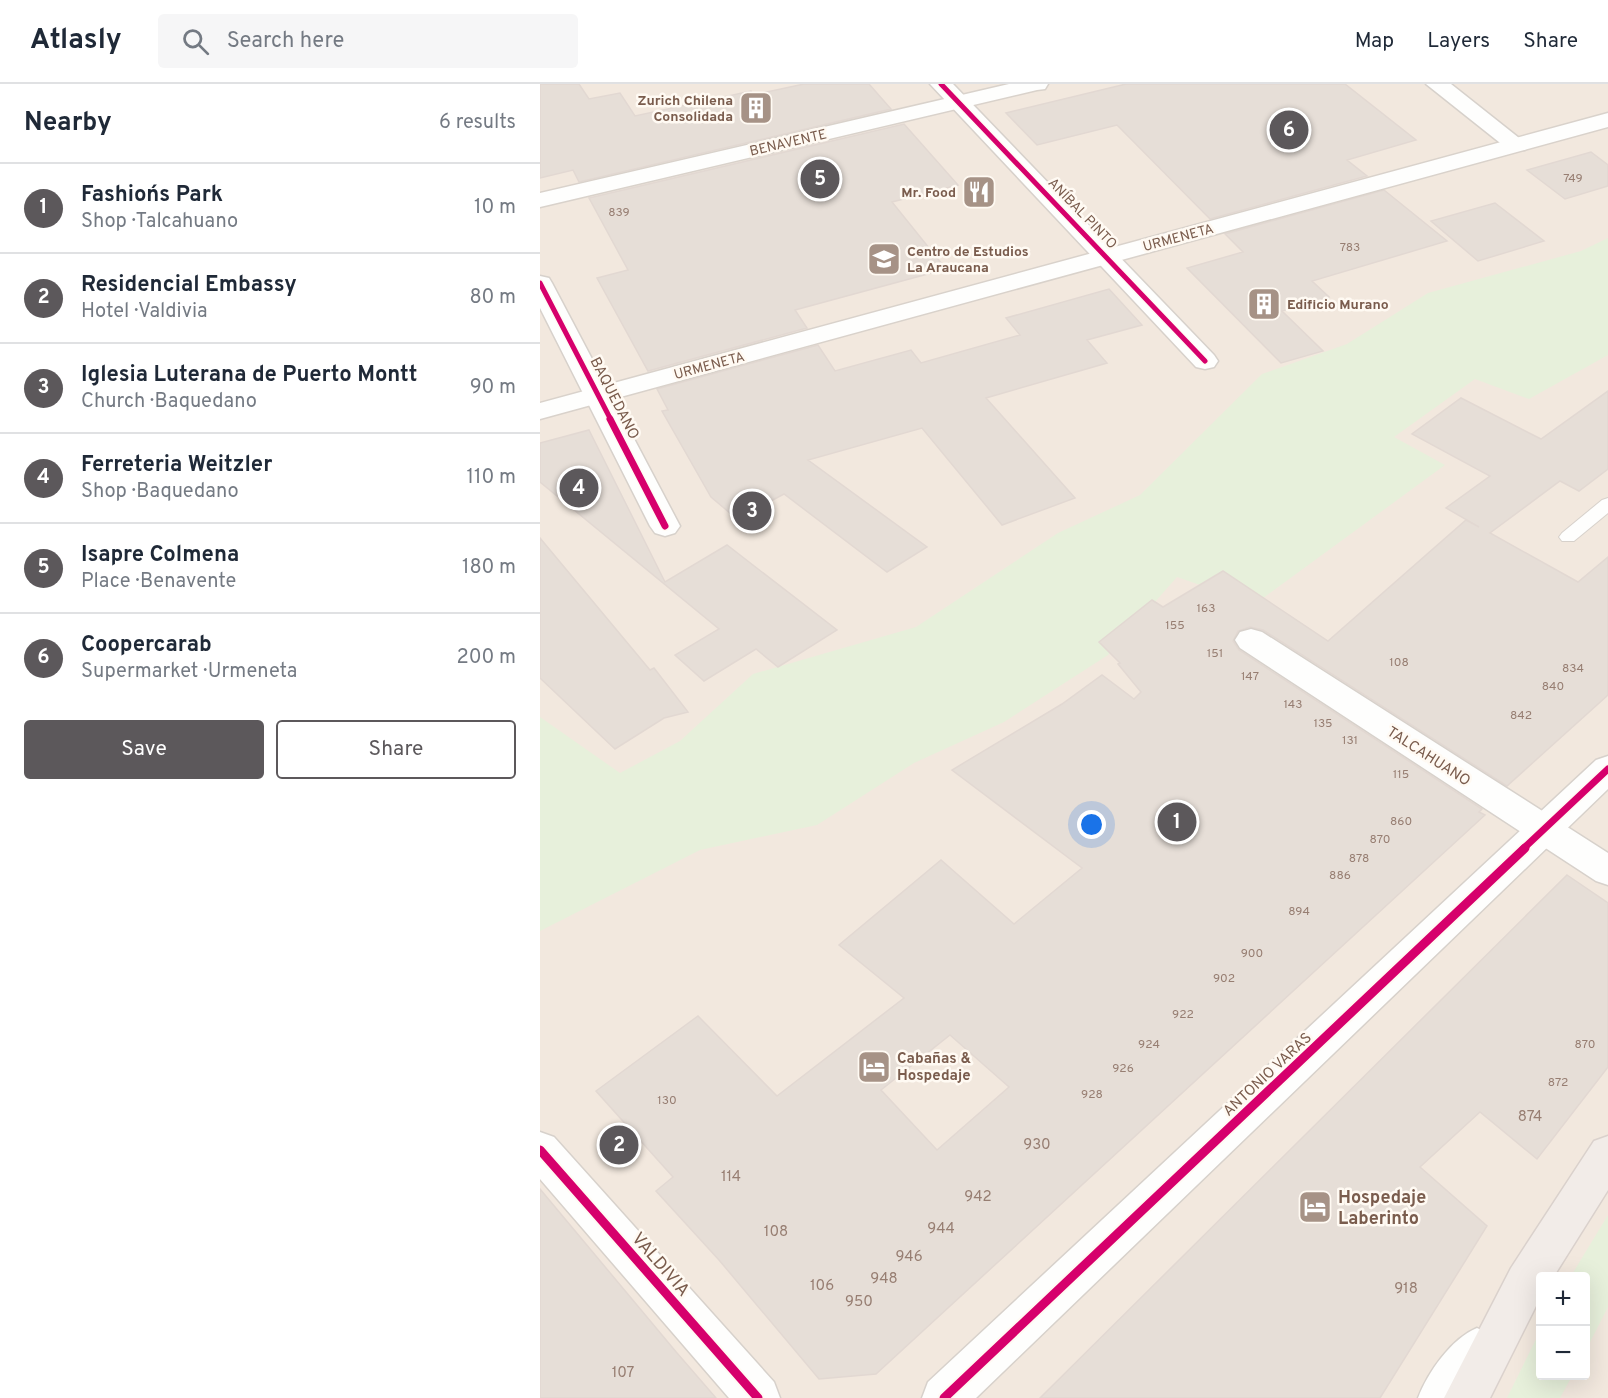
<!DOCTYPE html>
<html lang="en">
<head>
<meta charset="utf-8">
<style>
  body { margin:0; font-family:Overpass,sans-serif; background:#f6f6f7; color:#1f2937 }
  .controls { position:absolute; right:18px; bottom:18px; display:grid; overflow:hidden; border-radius:6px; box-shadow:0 6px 24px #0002 }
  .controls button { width:54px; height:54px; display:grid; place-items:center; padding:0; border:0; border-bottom:2px solid #e0e1e3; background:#fff; color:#1f2937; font:30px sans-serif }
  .you { position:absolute; left:552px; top:741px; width:21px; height:21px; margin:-15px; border:4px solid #fff; border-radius:50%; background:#1a73e8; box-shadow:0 0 0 9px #1a73e833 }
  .badge { display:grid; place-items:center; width:39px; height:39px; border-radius:50%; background:#5c585b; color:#fff; font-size:20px; font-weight:700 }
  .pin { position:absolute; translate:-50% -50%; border:3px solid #fff; box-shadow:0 2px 6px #0006 }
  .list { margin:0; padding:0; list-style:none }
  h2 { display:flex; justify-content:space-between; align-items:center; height:78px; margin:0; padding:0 24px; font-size:26px }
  h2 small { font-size:20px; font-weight:400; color:#747a83 }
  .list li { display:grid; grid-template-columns:39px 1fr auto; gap:18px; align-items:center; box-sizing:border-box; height:90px; padding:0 24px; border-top:2px solid #e0e1e3 }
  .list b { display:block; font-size:22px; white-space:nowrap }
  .list p { margin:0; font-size:20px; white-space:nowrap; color:#747a83 }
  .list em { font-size:20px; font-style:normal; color:#747a83 }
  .actions { display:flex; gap:12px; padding:18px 24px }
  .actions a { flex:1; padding:14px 0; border:2px solid #5c585b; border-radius:6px; text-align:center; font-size:21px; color:#5c585b }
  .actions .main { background:#5c585b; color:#fff }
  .icon { flex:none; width:33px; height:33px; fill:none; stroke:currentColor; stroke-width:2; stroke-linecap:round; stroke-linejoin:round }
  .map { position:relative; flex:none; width:1068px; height:1314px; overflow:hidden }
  header { display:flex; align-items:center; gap:36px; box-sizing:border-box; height:84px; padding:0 30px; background:#fff; border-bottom:2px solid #e0e1e3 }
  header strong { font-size:28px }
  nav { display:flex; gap:33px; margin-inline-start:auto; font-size:21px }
  .search { width:420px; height:54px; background:#f6f6f7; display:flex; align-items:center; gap:15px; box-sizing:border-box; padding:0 21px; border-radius:6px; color:#747a83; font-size:22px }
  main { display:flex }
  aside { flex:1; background:#fff }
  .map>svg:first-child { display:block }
  .residential { fill:#f2e8de; fill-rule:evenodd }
  .green { fill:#e7f0db }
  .building { fill:#e6ded7; stroke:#e2d8d2; stroke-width:1.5; fill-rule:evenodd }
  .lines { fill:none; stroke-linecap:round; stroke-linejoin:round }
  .service-casing { stroke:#d7d1cb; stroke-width:2 }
  .minor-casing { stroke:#d7d1cb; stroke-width:3 }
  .tertiary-casing { stroke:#d7d1cb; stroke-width:3 }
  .secondary-casing { stroke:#d9d2cb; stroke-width:3 }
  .trunk-casing { stroke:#dad1cc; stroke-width:3 }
  .service { fill:#fefefd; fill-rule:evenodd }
  .minor { fill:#fefefd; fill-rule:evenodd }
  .tertiary { fill:#fefefd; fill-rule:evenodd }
  .secondary { fill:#fefefd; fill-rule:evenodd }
  .trunk { fill:#f2ece8; fill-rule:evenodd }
  .cycleway-far2-casing { stroke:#fffaf3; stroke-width:8 }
  .cycleway-far1-casing { stroke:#fffaf3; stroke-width:10 }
  .cycleway-casing { stroke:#fffaf3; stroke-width:13 }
  .cycleway-far2 { stroke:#d6006c; stroke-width:5 }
  .cycleway-far1 { stroke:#d6006c; stroke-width:7 }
  .cycleway { stroke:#d6006c; stroke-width:9 }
  .labels { text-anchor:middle; stroke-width:5; stroke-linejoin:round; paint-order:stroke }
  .number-label { font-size:12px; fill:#977e72 }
  .far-poi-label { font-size:14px; font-weight:bold; fill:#7a5c4d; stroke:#fffaf3; text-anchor:end }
  .far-street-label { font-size:14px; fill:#7a5c4d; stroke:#fffaf3 }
  .street-label { font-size:15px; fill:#7a5c4d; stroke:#fffaf3 }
  .poi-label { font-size:15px; font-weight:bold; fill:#7a5c4d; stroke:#fffaf3; text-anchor:start }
  .near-number-label { font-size:15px; fill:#977e72 }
  .near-poi-label { font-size:18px; font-weight:bold; fill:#7a5c4d; stroke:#fffaf3; text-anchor:start }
  .near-street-label { font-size:18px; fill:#7a5c4d; stroke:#fffaf3 }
</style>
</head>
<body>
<header>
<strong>Atlasly</strong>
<div class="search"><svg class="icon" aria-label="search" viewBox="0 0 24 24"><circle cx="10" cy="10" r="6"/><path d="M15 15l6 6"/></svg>Search here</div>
<nav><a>Map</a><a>Layers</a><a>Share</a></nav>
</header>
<main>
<aside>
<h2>Nearby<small>6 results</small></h2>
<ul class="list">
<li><span class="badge">1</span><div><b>Fashion´s Park</b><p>Shop · Talcahuano</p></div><em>10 m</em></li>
<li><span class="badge">2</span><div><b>Residencial Embassy</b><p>Hotel · Valdivia</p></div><em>80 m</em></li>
<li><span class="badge">3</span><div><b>Iglesia Luterana de Puerto Montt</b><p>Church · Baquedano</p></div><em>90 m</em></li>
<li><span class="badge">4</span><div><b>Ferreteria Weitzler</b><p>Shop · Baquedano</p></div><em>110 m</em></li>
<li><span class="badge">5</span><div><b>Isapre Colmena</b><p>Place · Benavente</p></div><em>180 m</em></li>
<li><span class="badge">6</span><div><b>Coopercarab</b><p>Supermarket · Urmeneta</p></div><em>200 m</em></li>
</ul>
<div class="actions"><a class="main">Save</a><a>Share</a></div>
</aside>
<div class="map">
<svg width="1068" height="1314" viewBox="0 0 1068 1314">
  <rect width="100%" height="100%" fill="#f9f5f0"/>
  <!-- residential -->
  <path class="residential" d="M0,0H1068V1314H0ZM1000,1192H1046V1292H1000Z"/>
  <!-- green -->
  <path class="green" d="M1068,154V271L989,315L935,295L854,353L905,381L715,520L637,493L568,571L464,638L374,679L277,741L160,766L0,847V633L80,689L140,657L213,590L376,543L518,449L600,411L722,290L807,260L888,209L1041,167Z
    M1068,1131V1223L1046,1266V1192H1031Z
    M1000,1247V1292H1032L1020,1314H967Z"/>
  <!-- building -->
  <path class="building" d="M0,0H39L49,15L80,9L95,32L211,7L213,11L264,0H329L351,25L39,98L33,86L0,94Z
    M586,0H805L876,56L807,76L827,92L670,135L577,41L497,61L466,29Z
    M364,40L418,101L352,118L406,185L255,226L267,244L108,287L57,194L88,186L49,114Z
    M1051,68L1068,81V102L1025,115L987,86Z
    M844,106L907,157L772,197L789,213L742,227L783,267L741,279L647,184L703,168L685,150Z
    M955,119L1004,157L938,177L891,137Z
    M569,205L602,241L547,256L567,279L446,314L535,414L462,441L382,344L268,376L387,463L347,488L244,410L197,435L171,413L122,327L128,326L117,305L278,261L295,287L371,266L381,279L480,251L466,234Z
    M1068,307V385L1039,407L1020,397L950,449L1038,498L1068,473V611L967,702L723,546L710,543L698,547L693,557L699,566L942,725L939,728L945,731L336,1290L279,1295L179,1176L116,1107L133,1093L56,1007L158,932L237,1012L364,914L299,861L401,776L474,840L542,784L412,686L522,620L562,591L594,615L601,608L578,580L580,579L559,558L612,516L623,523L683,487L788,557L926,436L939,443L906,424L950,392L872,350L921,314L1001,355ZM410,951L469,1003L397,1066L341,1006Z
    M49,346L125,498L187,461L297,546L238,583L216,565L164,597L135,571L179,545L0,398V359Z
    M0,454L110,586L114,584L148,628L124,634L75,665L0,594Z
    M1027,791L1068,819V983L997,1075L940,1028L880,1083L947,1142L840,1314H500Z
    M0,1105L137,1269L176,1314H0Z"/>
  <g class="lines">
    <defs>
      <path id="service" d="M1068,414V429L1034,457H1022L1019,453L1022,449L1062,416Z"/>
      <path id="minor" d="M390,0H413L674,271L678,277L674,283L665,285L656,283Z
        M0,192L9,194L12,199L140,442L135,449L125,452L115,449L110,442L0,224Z
        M711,545L722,548L1068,769V801L1056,797L700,564L695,556L700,548Z
        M0,1048L14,1053L234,1298L240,1314H189L0,1095Z
        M937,1244L952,1251L959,1266L952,1281L928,1314H878C888,1288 911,1255 937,1244Z"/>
      <path id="tertiary" d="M886,0H911L988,61L985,66H969Z
        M1068,672V705L436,1314H382L388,1298L1056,676Z"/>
      <path id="secondary" d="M469,0H508L505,5L497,6L0,123V109Z
        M1068,29V43L0,335V319Z"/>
      <path id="trunk" d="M1068,1052V1106L1014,1192H1000V1214L950,1314H904L971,1184L1054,1057Z"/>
    </defs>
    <!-- service casing -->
    <use href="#service" class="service-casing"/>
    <!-- minor casing -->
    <use href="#minor" class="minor-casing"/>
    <!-- tertiary casing -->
    <use href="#tertiary" class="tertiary-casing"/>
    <!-- secondary casing -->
    <use href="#secondary" class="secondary-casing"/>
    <!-- trunk casing -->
    <use href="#trunk" class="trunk-casing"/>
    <!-- service -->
    <use href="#service" class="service"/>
    <!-- minor -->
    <use href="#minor" class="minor"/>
    <!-- tertiary -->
    <use href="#tertiary" class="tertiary"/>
    <!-- secondary -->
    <use href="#secondary" class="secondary"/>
    <!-- trunk -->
    <use href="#trunk" class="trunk"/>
    <defs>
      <path id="cycleway-far2" d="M401,0L665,277
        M0,199L71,336"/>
      <path id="cycleway-far1" d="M70,335L125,442
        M983,765L1068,685"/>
      <path id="cycleway" d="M0,1066L218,1314
        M404,1314L985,764"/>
    </defs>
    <!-- cycleway-far2 casing -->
    <use href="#cycleway-far2" class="cycleway-far2-casing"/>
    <!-- cycleway-far1 casing -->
    <use href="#cycleway-far1" class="cycleway-far1-casing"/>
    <!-- cycleway casing -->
    <use href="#cycleway" class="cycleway-casing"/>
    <!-- cycleway-far2 -->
    <use href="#cycleway-far2" class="cycleway-far2"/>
    <!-- cycleway-far1 -->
    <use href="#cycleway-far1" class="cycleway-far1"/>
    <!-- cycleway -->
    <use href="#cycleway" class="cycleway"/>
  </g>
  <!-- icons -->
  <defs>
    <symbol id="building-square" viewBox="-11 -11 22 22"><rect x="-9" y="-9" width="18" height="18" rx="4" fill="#a69286" stroke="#fffaf3"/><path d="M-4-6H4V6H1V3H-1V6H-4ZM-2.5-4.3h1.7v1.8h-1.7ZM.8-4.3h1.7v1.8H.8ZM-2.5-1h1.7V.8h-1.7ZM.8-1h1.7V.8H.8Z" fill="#fff"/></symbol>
    <symbol id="restaurant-square" viewBox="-11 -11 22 22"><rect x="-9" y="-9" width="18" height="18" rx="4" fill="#a69286" stroke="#fffaf3"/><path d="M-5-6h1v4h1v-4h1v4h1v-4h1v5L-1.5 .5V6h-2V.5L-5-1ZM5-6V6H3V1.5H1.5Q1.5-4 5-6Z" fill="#fff"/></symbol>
    <symbol id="school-square" viewBox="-11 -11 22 22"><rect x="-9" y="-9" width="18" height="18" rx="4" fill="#a69286" stroke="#fffaf3"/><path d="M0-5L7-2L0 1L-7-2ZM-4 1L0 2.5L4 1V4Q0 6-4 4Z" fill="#fff"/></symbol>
    <symbol id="hotel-square" viewBox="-11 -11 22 22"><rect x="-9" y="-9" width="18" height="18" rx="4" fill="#a69286" stroke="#fffaf3"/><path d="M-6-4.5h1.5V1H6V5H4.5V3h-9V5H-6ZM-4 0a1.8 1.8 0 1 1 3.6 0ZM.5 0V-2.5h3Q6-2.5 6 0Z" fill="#fff"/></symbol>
  </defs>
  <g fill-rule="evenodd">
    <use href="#building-square" x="197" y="5" width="38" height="38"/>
    <use href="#restaurant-square" x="420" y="89" width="38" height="38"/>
    <use href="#school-square" x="325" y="156" width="38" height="38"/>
    <use href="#building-square" x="705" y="201" width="38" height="38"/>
    <use href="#hotel-square" x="315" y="964" width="38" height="38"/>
    <use href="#hotel-square" x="756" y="1104" width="38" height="38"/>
  </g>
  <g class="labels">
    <!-- number labels -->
    <g class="number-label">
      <text x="1033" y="98">749</text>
      <text x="79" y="132">839</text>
      <text x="810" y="167">783</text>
      <text x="666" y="528">163</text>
      <text x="635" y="545">155</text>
      <text x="675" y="573">151</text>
      <text x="859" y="582">108</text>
      <text x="1033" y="588">834</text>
      <text x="710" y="596">147</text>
      <text x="1013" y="606">840</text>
      <text x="753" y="624">143</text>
      <text x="981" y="635">842</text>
      <text x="783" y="643">135</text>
      <text x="810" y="660">131</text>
      <text x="861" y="694">115</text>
      <text x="861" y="741">860</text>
      <text x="840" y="759">870</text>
      <text x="819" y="778">878</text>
      <text x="800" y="795">886</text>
      <text x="759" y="831">894</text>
      <text x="712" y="873">900</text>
      <text x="684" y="898">902</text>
      <text x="643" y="934">922</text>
      <text x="609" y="964">924</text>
      <text x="1045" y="964">870</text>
      <text x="583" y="988">926</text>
      <text x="1018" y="1002">872</text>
      <text x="552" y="1014">928</text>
      <text x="127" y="1020">130</text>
    </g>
    <!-- far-poi labels -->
    <g class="far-poi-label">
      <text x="193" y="21">Zurich Chilena<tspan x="193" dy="16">Consolidada</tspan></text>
      <text x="416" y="113">Mr. Food</text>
      <text x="367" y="172" text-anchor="start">Centro de Estudios<tspan x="367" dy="16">La Araucana</tspan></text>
      <text x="747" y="225" text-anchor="start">Edificio Murano</text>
    </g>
    <!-- far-street labels -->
    <g class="far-street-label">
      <text transform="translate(248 58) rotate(-13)" y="5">BENAVENTE</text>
      <text transform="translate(543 129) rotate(46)" y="5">ANÍBAL PINTO</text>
      <text transform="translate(638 153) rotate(-15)" y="5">URMENETA</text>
      <text transform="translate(169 281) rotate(-15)" y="5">URMENETA</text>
    </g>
    <!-- street labels -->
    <g class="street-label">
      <text transform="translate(75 314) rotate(63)" y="5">BAQUEDANO</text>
      <text transform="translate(889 672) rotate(33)" y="5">TALCAHUANO</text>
      <text transform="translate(727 990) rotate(-43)" y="5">ANTONIO VARAS</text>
    </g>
    <!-- poi labels -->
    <g class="poi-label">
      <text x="357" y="979">Cabañas &amp;<tspan x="357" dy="17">Hospedaje</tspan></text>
    </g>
    <!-- near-number labels -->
    <g class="near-number-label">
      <text x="990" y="1037">874</text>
      <text x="497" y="1065">930</text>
      <text x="191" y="1097">114</text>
      <text x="438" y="1117">942</text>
      <text x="401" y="1149">944</text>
      <text x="236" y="1152">108</text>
      <text x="369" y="1177">946</text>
      <text x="344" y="1199">948</text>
      <text x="282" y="1206">106</text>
      <text x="866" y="1209">918</text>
      <text x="319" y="1222">950</text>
      <text x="83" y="1293">107</text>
    </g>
    <!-- near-poi labels -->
    <g class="near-poi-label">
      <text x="798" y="1119">Hospedaje<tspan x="798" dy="21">Laberinto</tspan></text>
    </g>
    <!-- near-street labels -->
    <g class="near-street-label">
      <text transform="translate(121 1180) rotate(49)" y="6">VALDIVIA</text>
    </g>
  </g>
</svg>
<div class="controls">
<button>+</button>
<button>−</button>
</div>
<div class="you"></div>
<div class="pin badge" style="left:637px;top:738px">1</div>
<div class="pin badge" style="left:79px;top:1061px">2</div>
<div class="pin badge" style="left:212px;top:427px">3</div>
<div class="pin badge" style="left:39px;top:404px">4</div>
<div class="pin badge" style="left:280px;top:95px">5</div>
<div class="pin badge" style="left:749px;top:46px">6</div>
</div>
</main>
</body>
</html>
